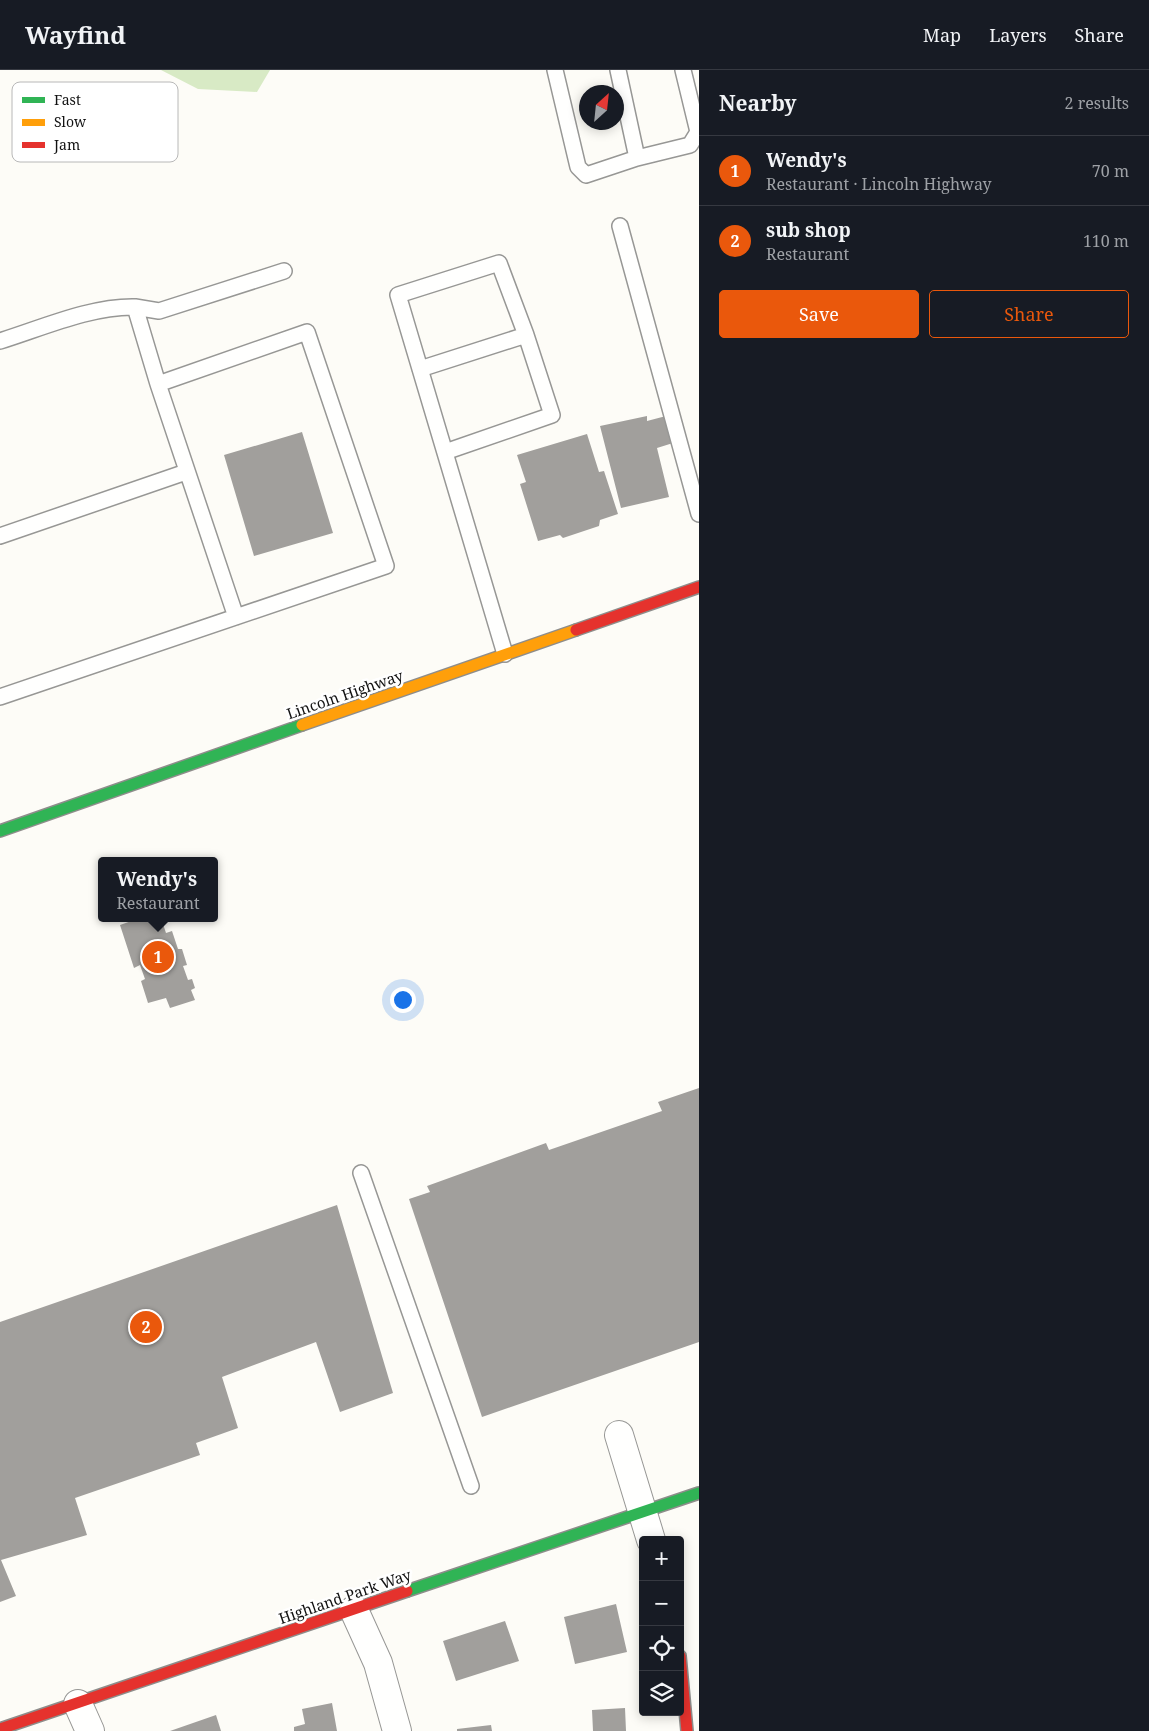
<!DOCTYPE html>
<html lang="en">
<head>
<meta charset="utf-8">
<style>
  body { margin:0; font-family:"Noto Serif",serif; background:#242831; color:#f1f3f6 }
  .controls { position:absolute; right:15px; bottom:15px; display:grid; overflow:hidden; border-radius:5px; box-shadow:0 2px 12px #0003 }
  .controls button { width:45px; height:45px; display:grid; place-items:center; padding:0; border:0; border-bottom:1px solid #363941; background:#171b24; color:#f1f3f6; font:25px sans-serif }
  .compass { position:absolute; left:579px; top:15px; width:45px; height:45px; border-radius:50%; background:#171b24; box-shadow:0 2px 12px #0003; rotate:27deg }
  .you { position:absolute; left:402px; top:929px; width:18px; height:18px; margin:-12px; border:4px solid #fff; border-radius:50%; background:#1a73e8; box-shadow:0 0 0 8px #1a73e833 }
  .badge { display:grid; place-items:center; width:32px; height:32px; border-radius:50%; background:#ea580c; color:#fff; font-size:16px; font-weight:700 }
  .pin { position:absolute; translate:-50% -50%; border:2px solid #fff; box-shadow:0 1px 5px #0006 }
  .popup { position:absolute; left:98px; top:787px; width:120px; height:65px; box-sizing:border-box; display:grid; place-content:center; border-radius:5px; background:#171b24; filter:drop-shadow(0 1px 4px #0005); font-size:16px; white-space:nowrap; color:#9ea1a6 }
  .popup b { font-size:19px; color:#f1f3f6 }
  .popup::after { content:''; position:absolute; left:50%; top:100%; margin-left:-10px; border:10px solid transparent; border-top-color:#171b24 }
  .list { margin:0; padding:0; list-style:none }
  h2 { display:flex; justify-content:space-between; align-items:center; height:65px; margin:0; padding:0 20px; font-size:21px }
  h2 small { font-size:16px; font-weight:400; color:#9ea1a6 }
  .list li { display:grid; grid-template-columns:32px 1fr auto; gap:15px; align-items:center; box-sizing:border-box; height:70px; padding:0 20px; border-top:1px solid #363941 }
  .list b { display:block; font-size:19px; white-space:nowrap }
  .list p { margin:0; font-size:16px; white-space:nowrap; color:#9ea1a6 }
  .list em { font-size:16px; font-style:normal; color:#9ea1a6 }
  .actions { display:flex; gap:10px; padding:15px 20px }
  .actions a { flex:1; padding:11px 0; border:1px solid #ea580c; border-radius:5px; text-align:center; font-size:18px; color:#ea580c }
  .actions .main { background:#ea580c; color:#fff }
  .icon { flex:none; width:28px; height:28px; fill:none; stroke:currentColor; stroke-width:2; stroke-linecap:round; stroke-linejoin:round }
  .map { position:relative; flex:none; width:699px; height:1661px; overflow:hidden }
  header { display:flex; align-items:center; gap:30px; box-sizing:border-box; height:70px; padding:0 25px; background:#171b24; border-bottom:1px solid #363941 }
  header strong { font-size:24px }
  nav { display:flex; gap:28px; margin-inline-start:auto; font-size:18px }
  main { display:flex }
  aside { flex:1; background:#171b24 }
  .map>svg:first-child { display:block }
  .forest { fill:#d8eac5 }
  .building { fill:#a19f9c }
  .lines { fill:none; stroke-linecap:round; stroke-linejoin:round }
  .lane-casing { stroke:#979795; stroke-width:18 }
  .street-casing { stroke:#979795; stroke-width:30 }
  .fast-casing { stroke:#8e8d8b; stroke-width:14 }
  .slow-casing { stroke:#8e8d8b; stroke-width:14 }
  .jam-casing { stroke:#8e8d8b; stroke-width:14 }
  .lane { stroke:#fffffe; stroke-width:15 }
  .street { stroke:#fffffe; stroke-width:28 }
  .fast { stroke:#30b455; stroke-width:11 }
  .slow { stroke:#ff9f0a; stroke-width:11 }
  .jam { stroke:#e5322d; stroke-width:11 }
  .labels { text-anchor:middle; stroke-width:5; stroke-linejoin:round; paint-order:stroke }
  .street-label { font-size:15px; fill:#111; stroke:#fff }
  .key { fill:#fff; stroke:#b8b8b8; stroke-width:1 }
  .key-label { font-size:14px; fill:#111 }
</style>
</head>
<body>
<header>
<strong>Wayfind</strong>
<nav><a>Map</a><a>Layers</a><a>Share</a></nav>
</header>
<main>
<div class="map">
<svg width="699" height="1661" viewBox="0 0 699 1661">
  <rect width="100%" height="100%" fill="#fdfcf7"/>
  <!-- forest -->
  <path class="forest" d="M161,0H270L257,22L198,19Z"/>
  <!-- building -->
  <path class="building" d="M647,346V351L666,346L673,373L657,378L669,427L621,438L600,356Z
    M302,362L333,463L254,486L224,385Z
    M587,364L599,402L604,401L618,444L600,450L599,456L563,468L560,465L538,471L520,414L526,412L517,385Z
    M140,848H161L166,863L172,861L178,879H182L187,895L183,896L188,910L192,909L195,918L191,920L195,930L170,938L166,928L148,933L141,911L145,909L140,895L134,898L120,855Z
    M699,1018V1272L482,1347L409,1129L430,1122L427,1116L546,1073L549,1080L662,1041L658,1032Z
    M337,1135L393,1323L340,1342L316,1272L222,1307L238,1358L196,1373L200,1385L75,1428L87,1465L1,1490L16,1526L0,1532V1252Z
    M616,1534L627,1582L575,1594L564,1547Z
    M505,1551L519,1591L456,1611L443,1571Z
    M332,1633L337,1661H294V1657L305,1654L302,1639Z
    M625,1638L626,1661H593L592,1640Z
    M216,1645L221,1661H170Z
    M491,1655L492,1661H457V1659Z"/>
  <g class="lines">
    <defs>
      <path id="lane" d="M555,0L578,97L586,105L637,88L618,0
        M637,88L690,75L698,62L683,0
        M620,156L699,444
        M135,237L159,241L284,201
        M0,271C42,258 91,236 135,237L158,314L307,262L386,496L0,627
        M420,299L526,265
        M158,314L236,547
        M445,382L552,345L526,265L499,193L398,225L505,584
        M0,466L186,402
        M361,1103L471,1416"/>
      <path id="street" d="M619,1365L651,1470
        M354,1540L378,1593L397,1661
        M78,1634L90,1661"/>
      <path id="fast" d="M0,761L302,655
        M407,1521L699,1423"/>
      <path id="slow" d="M302,655L576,560"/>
      <path id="jam" d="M576,560L699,517
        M680,1586L687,1661
        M0,1659L407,1521"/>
    </defs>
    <!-- lane casing -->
    <use href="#lane" class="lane-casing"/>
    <!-- street casing -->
    <use href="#street" class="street-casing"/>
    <!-- fast casing -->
    <use href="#fast" class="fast-casing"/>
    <!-- slow casing -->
    <use href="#slow" class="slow-casing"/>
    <!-- jam casing -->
    <use href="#jam" class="jam-casing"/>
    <!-- lane -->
    <use href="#lane" class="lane"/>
    <!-- street -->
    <use href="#street" class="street"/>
    <!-- fast -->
    <use href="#fast" class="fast"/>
    <!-- slow -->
    <use href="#slow" class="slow"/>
    <!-- jam -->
    <use href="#jam" class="jam"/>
  </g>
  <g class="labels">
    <!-- street labels -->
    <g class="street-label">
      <text transform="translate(345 625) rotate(-19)" y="5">Lincoln Highway</text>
      <text transform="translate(345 1527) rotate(-19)" y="5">Highland Park Way</text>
    </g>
  </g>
  <!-- legend -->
  <rect x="12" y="12" width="166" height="80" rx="8" class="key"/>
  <rect x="22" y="27" width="23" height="6" fill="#30b455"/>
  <rect x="22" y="49" width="23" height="7" fill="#ff9f0a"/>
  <rect x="22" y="72" width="23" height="6" fill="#e5322d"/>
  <g class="key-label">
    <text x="54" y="35">Fast</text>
    <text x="54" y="57">Slow</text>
    <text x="54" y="80">Jam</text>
  </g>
</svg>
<div class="controls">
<button>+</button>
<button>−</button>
<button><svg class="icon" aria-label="locate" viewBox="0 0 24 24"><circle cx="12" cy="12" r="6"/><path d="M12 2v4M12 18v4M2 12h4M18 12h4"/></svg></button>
<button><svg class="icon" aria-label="layers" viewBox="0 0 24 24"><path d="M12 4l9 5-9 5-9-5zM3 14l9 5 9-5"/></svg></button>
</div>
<svg class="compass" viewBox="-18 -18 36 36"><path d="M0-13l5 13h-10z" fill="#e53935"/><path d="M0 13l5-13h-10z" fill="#9ea1a6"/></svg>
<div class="you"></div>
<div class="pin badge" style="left:158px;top:887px">1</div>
<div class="popup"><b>Wendy's</b>Restaurant</div>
<div class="pin badge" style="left:146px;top:1257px">2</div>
</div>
<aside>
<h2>Nearby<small>2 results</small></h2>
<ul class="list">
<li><span class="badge">1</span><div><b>Wendy's</b><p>Restaurant · Lincoln Highway</p></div><em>70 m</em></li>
<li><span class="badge">2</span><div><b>sub shop</b><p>Restaurant</p></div><em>110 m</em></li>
</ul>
<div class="actions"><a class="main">Save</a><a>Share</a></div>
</aside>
</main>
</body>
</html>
